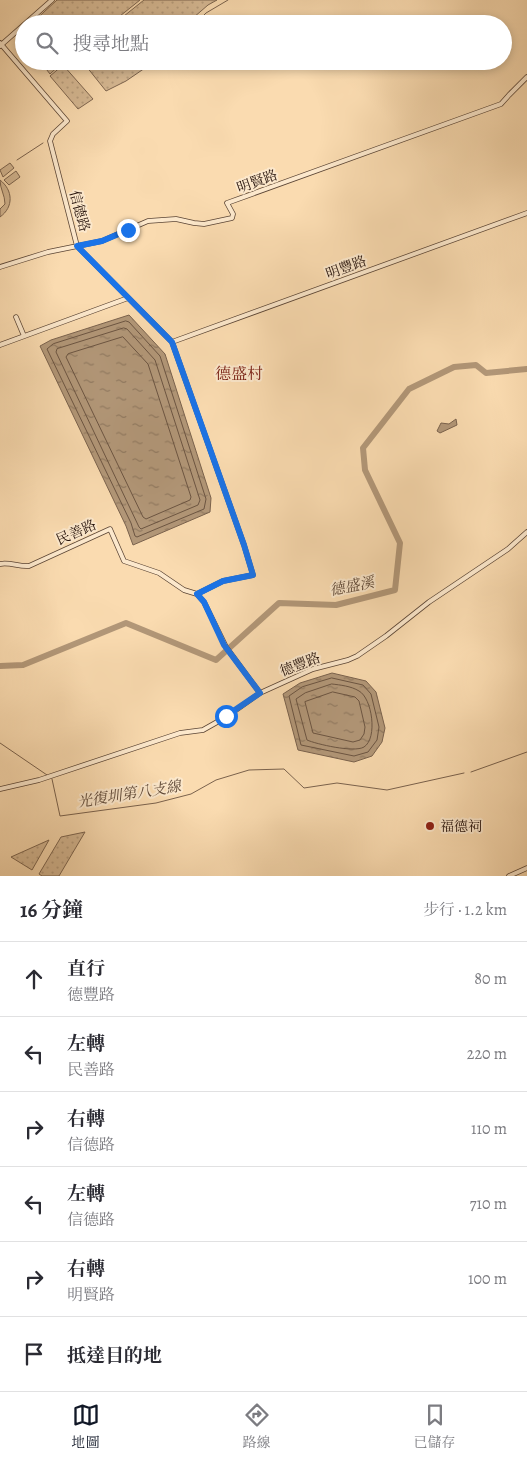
<!DOCTYPE html>
<html lang="zh-TW">
<head>
<meta charset="utf-8">
<style>
  body { margin:0; font-family:Alegreya,"Noto Serif TC",serif; background:#f7f7f7; color:#2b2b33 }
  .stop { position:absolute; width:15px; height:15px; margin:-11px; border:4px solid #1a73e8; border-radius:50%; background:#fff }
  .stop.end { background:#1a73e8; border-color:#fff; box-shadow:0 1px 5px #0008 }
  .list { margin:0; padding:0; list-style:none }
  h2 { display:flex; justify-content:space-between; align-items:center; height:65px; margin:0; padding:0 20px; font-size:21px }
  h2 small { font-size:16px; font-weight:400; color:#7c7c81 }
  .list li { display:grid; grid-template-columns:32px 1fr auto; gap:15px; align-items:center; box-sizing:border-box; height:75px; padding:0 20px; border-top:1px solid #e1e1e2 }
  .list b { display:block; font-size:19px; white-space:nowrap }
  .list p { margin:0; font-size:16px; white-space:nowrap; color:#7c7c81 }
  .list em { font-size:16px; font-style:normal; color:#7c7c81 }
  .icon { flex:none; width:28px; height:28px; fill:none; stroke:currentColor; stroke-width:2; stroke-linecap:round; stroke-linejoin:round }
  .map { position:relative; flex:none; width:527px; height:876px; overflow:hidden }
  .search { position:absolute; background:#fff; box-shadow:0 2px 8px #0003; left:15px; right:15px; top:15px; height:55px; display:flex; align-items:center; gap:12px; box-sizing:border-box; padding:0 18px; border-radius:28px; color:#7c7c81; font-size:19px }
  .sheet { height:515px; background:#fff }
  nav { display:flex; justify-content:space-around; align-items:center; box-sizing:border-box; height:70px; border-top:1px solid #e1e1e2; background:#fff; font-size:14px; color:#7c7c81 }
  nav a { display:grid; justify-items:center; gap:2px }
  nav .on { color:#111827 }
  .map>svg:first-child { display:block }
  .grass { fill:#d6b994; stroke:#7e6650 }
  .park { fill:url(#park-dots); stroke:#7e6650 }
  .water { fill:url(#water-ripples); stroke:#7a624d }
  .lines { fill:none; stroke-linecap:round; stroke-linejoin:round }
  .shore { stroke:#6c5542; stroke-width:1 }
  .stream { stroke:#7a624d; stroke-width:1 }
  .river { stroke:#b29778; stroke-width:6 }
  .minor-casing { stroke:#5b4535; stroke-width:5.5 }
  .minor { stroke:#fce8cc; stroke-width:4 }
  .route { stroke:#1a73e8; stroke-width:6 }
  .poi-dot { fill:#8f2418; stroke:#fce8cc; stroke-width:2 }
  .labels { text-anchor:middle; stroke-width:4; stroke-linejoin:round; paint-order:stroke }
  .street-label { font-size:14px; fill:#26130c; stroke:#fce8cc }
  .poi-label { font-size:14px; fill:#26130c; stroke:#fce8cc; text-anchor:start }
  .water-label { font-size:15px; font-style:italic; fill:#5e4837; stroke:#fce8cc }
  .quarter-label { font-size:16px; fill:#7a1f14; stroke:#fce8cc }
</style>
</head>
<body>
<div class="map">
<svg width="527" height="876" viewBox="0 0 527 876">
  <defs>
    <pattern id="park-dots" width="8" height="8" patternUnits="userSpaceOnUse" patternTransform="scale(1.25)"><rect width="8" height="8" fill="#d6b994"/><path d="M2 2h.1M6 6h.1" fill="none" stroke="#b89e7e" stroke-width="1.8" stroke-linecap="round"/></pattern>
    <pattern id="water-ripples" width="26" height="14" patternUnits="userSpaceOnUse" patternTransform="scale(1.25)"><rect width="26" height="14" fill="#b29778"/><path d="M2 4q2-2 4 0t4 0M15 11q2-2 4 0t4 0" fill="none" stroke="#917a61"/></pattern>
  </defs>
  <rect width="100%" height="100%" fill="#fadbb0"/>
  <filter id="stains"><feTurbulence type="fractalNoise" baseFrequency=".004" numOctaves="4"/><feColorMatrix values="0 0 0 0 .2 0 0 0 0 .09 0 0 0 0 .02 0 0 0 .5 -.17"/></filter>
  <radialGradient id="worn" r=".72"><stop offset=".6" stop-color="#630" stop-opacity="0"/><stop offset="1" stop-color="#630" stop-opacity=".3"/></radialGradient>
  <!-- grass -->
  <path class="grass" d="M10,163L14,168L3,177L0,170Z
    M16,171L20,177L9,185L4,180Z
    M0,180C13,190 14,207 0,217V209L5,204C5,195 0,189 0,180Z"/>
  <!-- park -->
  <path class="park" d="M57,0H140L110,24H31Z
    M144,0H217L208,5L186,24H154L152,21L153,24H114Z
    M40,61H64L50,74Z
    M82,61H140L145,68L126,81L106,91Z
    M63,65L93,99L78,109L50,76Z
    M85,832L59,876H42L39,874L61,837Z
    M49,840L32,870L11,857Z"/>
  <!-- water -->
  <path class="water" d="M129,315L165,354L211,498L210,512L133,545L126,526L40,346L51,340Z
    M456,419L457,425L440,433L437,431L441,423L449,424Z
    M332,673L366,681L376,692L385,728L382,742L372,756L354,762L298,750L283,694L300,683Z"/>
  <g class="lines">
    <!-- shore -->
    <path class="shore" d="M126,321L129,322L160,356L206,499L204,509L137,537L135,536L131,523L47,349L53,344Z
      M124,328L127,329L155,360L200,500L198,505L141,529L139,527L56,352L57,349Z
      M123,337L148,364L191,497L190,500L146,519L143,517L66,357L68,354Z
      M332,678L363,685L371,694L379,727L377,740L368,752L354,756L301,745L289,696L302,687Z
      M332,684C340,685 351,686 359,691C372,698 378,738 364,747C354,753 316,744 307,740L296,699L305,693Z
      M333,692L355,697L359,701L365,727L364,734L360,740L353,742L313,733L305,702Z"/>
    <!-- stream -->
    <path class="stream" d="M195,24L206,13L228,0
      M17,160L43,143
      M0,743L47,775
      M471,772L527,752
      M52,779L60,816L156,803L191,794L216,780L249,770L284,769L304,788L337,783L387,790L464,773"/>
    <!-- river -->
    <path class="river" d="M0,666L23,665L126,623L216,660L279,603L336,605L395,590L400,543L365,470L363,448L409,389L454,367L476,365L486,373L527,369"/>
    <defs>
      <path id="minor" d="M0,43L67,121L53,134L50,141L77,246L172,342L244,545L253,575L223,581L197,594
        M0,46L52,0
        M0,267L48,252L102,241L148,221L176,219L194,223L204,224L232,218L233,214L227,203L501,104L509,95L527,77
        M16,317L24,336
        M172,342L527,213
        M0,345L128,298
        M0,564C10,562 19,567 29,566L110,529L124,561L159,573L184,590L197,594L204,602L226,647L260,693
        M0,789L39,780L180,733L203,730L226,717L260,693L313,669L348,660L357,656L386,636L429,602L508,549L527,532
        M509,876L527,868"/>
    </defs>
    <!-- minor casing -->
    <use href="#minor" class="minor-casing"/>
    <!-- minor -->
    <use href="#minor" class="minor"/>
  </g>
  <g class="lines">
    <!-- route -->
    <path class="route" d="M128,230L102,241L77,246L172,342L244,545L253,575L223,581L197,594L204,602L224,645L260,693L226,716"/>
  </g>
  <!-- markers -->
  <circle class="poi-dot" cx="430" cy="826" r="5"/>
  <g class="labels">
    <!-- street labels -->
    <g class="street-label">
      <text transform="translate(257 181) rotate(-20)" y="5">明賢路</text>
      <text transform="translate(80 211) rotate(75)" y="5">信德路</text>
      <text transform="translate(346 267) rotate(-20)" y="5">明豐路</text>
      <text transform="translate(76 532) rotate(-24)" y="5">民善路</text>
      <text transform="translate(300 664) rotate(-21)" y="5">德豐路</text>
    </g>
    <!-- poi labels -->
    <g class="poi-label">
      <text x="440" y="831">福德祠</text>
    </g>
    <!-- water labels -->
    <g class="water-label">
      <text transform="translate(352 586) rotate(-11)" y="5">德盛溪</text>
      <text transform="translate(129 794) rotate(-9)" y="5">光復圳第八支線</text>
    </g>
    <!-- quarter labels -->
    <g class="quarter-label">
      <text x="239" y="379">德盛村</text>
    </g>
  </g>
  <rect width="100%" height="100%" filter="url(#stains)"/>
  <rect width="100%" height="100%" fill="url(#worn)"/>
</svg>
<div class="stop" style="left:226px;top:716px"></div>
<div class="stop end" style="left:128px;top:230px"></div>
<div class="search"><svg class="icon" aria-label="search" viewBox="0 0 24 24"><circle cx="10" cy="10" r="6"/><path d="M15 15l6 6"/></svg>搜尋地點</div>
</div>
<section class="sheet">
<h2>16 分鐘<small>步行 · 1.2 km</small></h2>
<ul class="list">
<li><svg class="icon" aria-label="ahead" viewBox="0 0 24 24"><path d="M12 20V5M6 11l6-6 6 6"/></svg><div><b>直行</b><p>德豐路</p></div><em>80 m</em></li>
<li><svg class="icon" aria-label="left" viewBox="0 0 24 24"><path d="M17 20v-9H6M10 6l-5 5 5 5"/></svg><div><b>左轉</b><p>民善路</p></div><em>220 m</em></li>
<li><svg class="icon" aria-label="right" viewBox="0 0 24 24"><path d="M7 20v-9h11M14 6l5 5-5 5"/></svg><div><b>右轉</b><p>信德路</p></div><em>110 m</em></li>
<li><svg class="icon" aria-label="left" viewBox="0 0 24 24"><path d="M17 20v-9H6M10 6l-5 5 5 5"/></svg><div><b>左轉</b><p>信德路</p></div><em>710 m</em></li>
<li><svg class="icon" aria-label="right" viewBox="0 0 24 24"><path d="M7 20v-9h11M14 6l5 5-5 5"/></svg><div><b>右轉</b><p>明賢路</p></div><em>100 m</em></li>
<li><svg class="icon" aria-label="arrive" viewBox="0 0 24 24"><path d="M6 21V4h12l-3 4 3 4H6"/></svg><div><b>抵達目的地</b></div></li>
</ul>
</section>
<nav>
<a class="on"><svg class="icon" aria-label="map" viewBox="0 0 24 24"><path d="M3 6l6-2 6 2 6-2v14l-6 2-6-2-6 2zM9 4v14M15 6v14"/></svg>地圖</a>
<a><svg class="icon" aria-label="directions" viewBox="0 0 24 24"><path d="M12 3l9 9-9 9-9-9zM9 14v-3h6M13 9l2 2-2 2"/></svg>路線</a>
<a><svg class="icon" aria-label="saved" viewBox="0 0 24 24"><path d="M7 4h10v16l-5-4-5 4z"/></svg>已儲存</a>
</nav>
</body>
</html>
